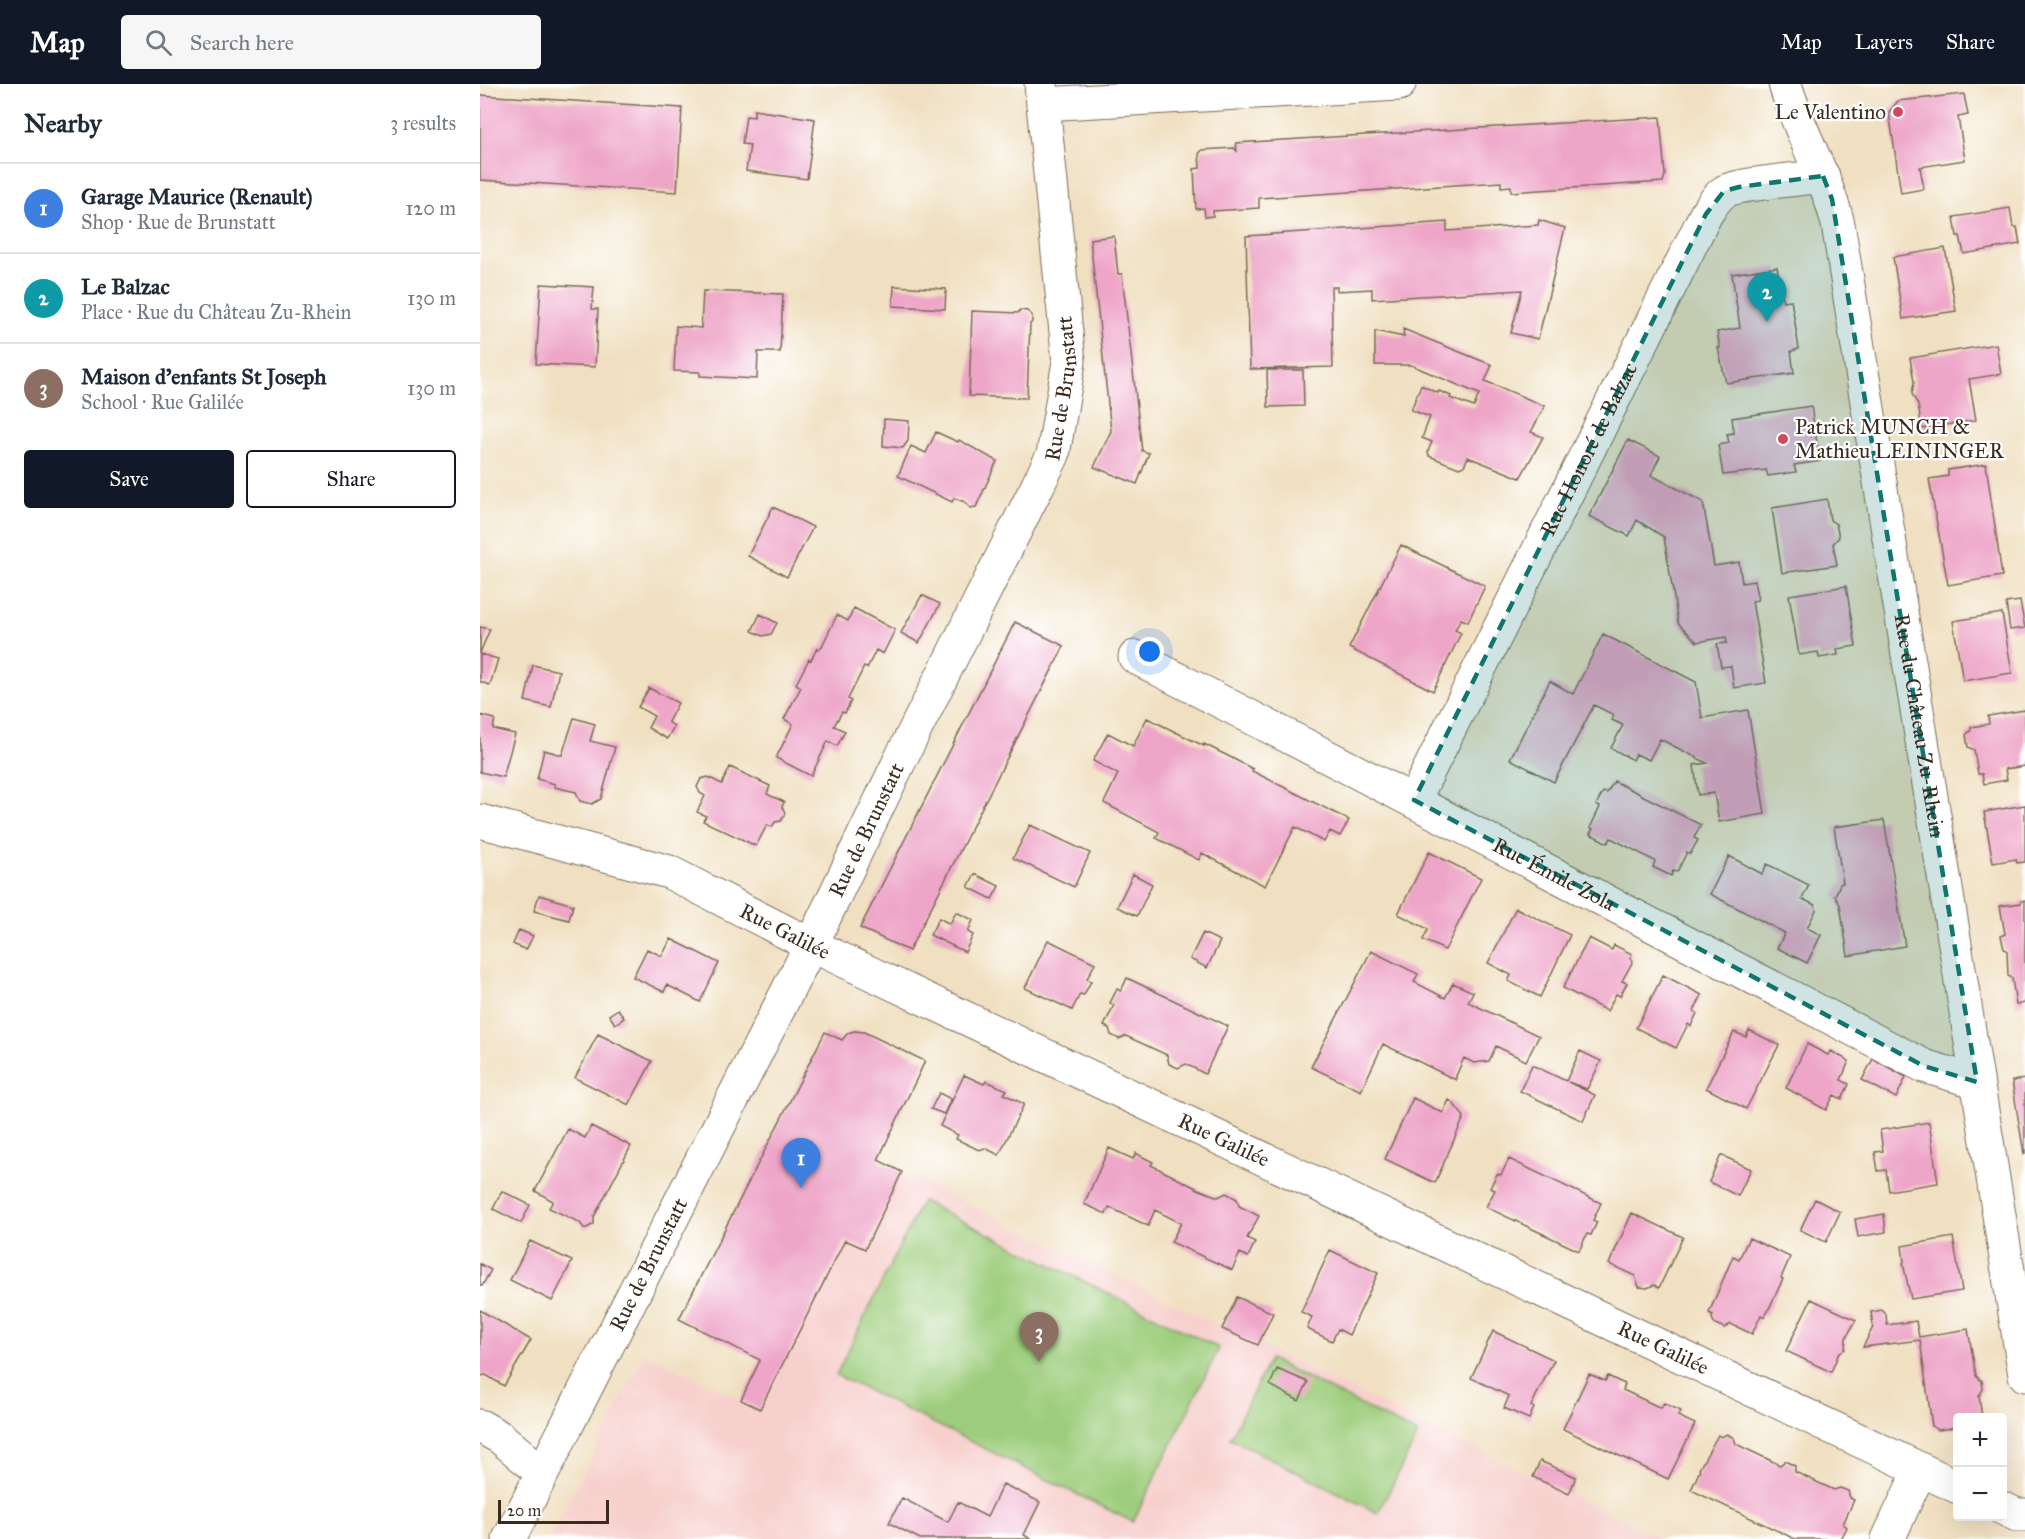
<!DOCTYPE html>
<html lang="en">
<head>
<meta charset="utf-8">
<style>
  body { margin:0; font-family:"IM FELL Great Primer",serif; background:#f6f6f7; color:#1f2937 }
  .controls { position:absolute; right:18px; bottom:18px; display:grid; overflow:hidden; border-radius:6px; box-shadow:0 6px 24px #0002 }
  .controls button { width:54px; height:54px; display:grid; place-items:center; padding:0; border:0; border-bottom:2px solid #e0e1e3; background:#fff; color:#1f2937; font:30px sans-serif }
  .scale { position:absolute; left:18px; bottom:15px; width:111px; box-sizing:border-box; padding-left:6px; border:3px solid #3b2a1e; border-top:0; font-size:16px; line-height:21px; white-space:nowrap; color:#3b2a1e; -webkit-text-stroke:4px #fff; paint-order:stroke }
  .you { position:absolute; left:670px; top:568px; width:21px; height:21px; margin:-15px; border:4px solid #fff; border-radius:50%; background:#1a73e8; box-shadow:0 0 0 9px #1a73e833 }
  .badge { display:grid; place-items:center; width:39px; height:39px; border-radius:50%; background:#111827; color:#fff; font-size:20px; font-weight:700 }
  .pin { position:absolute; translate:-50% -50px; filter:drop-shadow(0 2px 3px #0008) }
  .pin::after { content:''; position:absolute; top:32px; width:21px; height:18px; background:inherit; clip-path:polygon(0 0,100% 0,50% 100%) }
  .list { margin:0; padding:0; list-style:none }
  h2 { display:flex; justify-content:space-between; align-items:center; height:78px; margin:0; padding:0 24px; font-size:26px }
  h2 small { font-size:20px; font-weight:400; color:#747a83 }
  .list li { display:grid; grid-template-columns:39px 1fr auto; gap:18px; align-items:center; box-sizing:border-box; height:90px; padding:0 24px; border-top:2px solid #e0e1e3 }
  .list b { display:block; font-size:22px; white-space:nowrap }
  .list p { margin:0; font-size:20px; white-space:nowrap; color:#747a83 }
  .list em { font-size:20px; font-style:normal; color:#747a83 }
  .actions { display:flex; gap:12px; padding:18px 24px }
  .actions a { flex:1; padding:14px 0; border:2px solid #111827; border-radius:6px; text-align:center; font-size:21px; color:#111827 }
  .actions .main { background:#111827; color:#fff }
  .icon { flex:none; width:33px; height:33px; fill:none; stroke:currentColor; stroke-width:2; stroke-linecap:round; stroke-linejoin:round }
  .map { position:relative; flex:none; width:1545px; height:1455px; overflow:hidden }
  header { display:flex; align-items:center; gap:36px; box-sizing:border-box; height:84px; padding:0 30px; background:#111827; color:#fff }
  header strong { font-size:28px }
  nav { display:flex; gap:33px; margin-inline-start:auto; font-size:21px }
  .search { width:420px; height:54px; background:#f6f6f7; display:flex; align-items:center; gap:15px; box-sizing:border-box; padding:0 21px; border-radius:6px; color:#747a83; font-size:22px }
  main { display:flex }
  aside { flex:1; background:#fff }
  .map>svg:first-child { display:block }
  .built { fill:#f7d0cd }
  .green { fill:#9dcd7c; stroke:#6c7c4d; stroke-width:1.5 }
  .building { fill:#eea5c8 }
  .lines { fill:none; stroke-linecap:round; stroke-linejoin:round }
  .street-casing { stroke:#7a6a57; stroke-width:35 }
  .street { stroke:#fff; stroke-width:33 }
  .marked { fill:#0f766e; fill-opacity:0.2; stroke:#0f766e; stroke-width:4.5; stroke-dasharray:12 8; stroke-linejoin:round }
  .poi-dot { fill:#d1495b; stroke:#fff; stroke-width:2 }
  .labels { text-anchor:middle; stroke-width:4.5; stroke-linejoin:round; paint-order:stroke }
  .poi-label { font-size:21px; fill:#3b2a1e; stroke:#fff; text-anchor:end }
  .street-label { font-size:21px; fill:#3b2a1e; stroke:#fff }
</style>
</head>
<body>
<header>
<strong>Map</strong>
<div class="search"><svg class="icon" aria-label="search" viewBox="0 0 24 24"><circle cx="10" cy="10" r="6"/><path d="M15 15l6 6"/></svg>Search here</div>
<nav><a>Map</a><a>Layers</a><a>Share</a></nav>
</header>
<main>
<aside>
<h2>Nearby<small>3 results</small></h2>
<ul class="list">
<li><span class="badge" style="background:#3f7fe0">1</span><div><b>Garage Maurice (Renault)</b><p>Shop · Rue de Brunstatt</p></div><em>120 m</em></li>
<li><span class="badge" style="background:#0f9aa8">2</span><div><b>Le Balzac</b><p>Place · Rue du Château Zu-Rhein</p></div><em>130 m</em></li>
<li><span class="badge" style="background:#8d6e63">3</span><div><b>Maison d'enfants St Joseph</b><p>School · Rue Galilée</p></div><em>130 m</em></li>
</ul>
<div class="actions"><a class="main">Save</a><a>Share</a></div>
</aside>
<div class="map">
<svg width="1545" height="1455" viewBox="0 0 1545 1455">
  <rect width="100%" height="100%" fill="#fff"/>
  <filter id="ink" filterUnits="userSpaceOnUse"><feTurbulence type="fractalNoise" baseFrequency=".0167" numOctaves="2"/><feDisplacementMap in="SourceGraphic" scale="12" xChannelSelector="R" yChannelSelector="G"/><feConvolveMatrix kernelMatrix="1 2 1 2 8 2 1 2 1" color-interpolation-filters="sRGB"/></filter>
  <filter id="wash" filterUnits="userSpaceOnUse"><feTurbulence type="fractalNoise" baseFrequency=".008" numOctaves="4" result="noise"/><feDisplacementMap in="SourceGraphic" scale="24" xChannelSelector="R" yChannelSelector="G"/><feGaussianBlur stdDeviation="1.35" result="paint"/><feColorMatrix in="noise" values="0 0 0 0 0 0 0 0 0 0 0 0 0 0 0 0 0 1.4 0 .05"/><feComposite in="paint" operator="in"/></filter>
  <g filter="url(#wash)">
    <rect width="100%" height="100%" fill="#f0e0c1"/>
    <!-- built -->
    <path class="built" d="M422,1088L1053,1393L1182,1455H69L165,1269L281,1325L365,1156L386,1165Z"/>
    <!-- green -->
    <path class="green" d="M442,1117L739,1264L653,1438L356,1291Z
      M790,1275L938,1350L898,1429L750,1354Z"/>
    <g id="blocks">
      <!-- building -->
      <path class="building" d="M1484,10L1488,31L1478,33L1485,76L1440,83L1444,105L1421,109L1409,28L1418,17Z
        M0,11L202,24L197,108L0,96Z
        M274,26L335,35L327,95L266,87L270,61L262,60L266,32L274,33Z
        M1180,33L1185,91L1183,98L1031,108V102L1021,103V98L779,114V124L733,127V132L725,133L724,124L716,125L714,85L720,84L719,70L722,66L754,64L757,67L756,59Z
        M1530,124L1533,143H1537L1540,160L1484,170L1480,152H1477L1474,133Z
        M1059,136L1085,144L1058,255L1031,249L1042,206L892,215V205L857,207V203H851L853,283L770,285L766,152L967,138V147L1058,141Z
        M634,152L638,190H642L662,367L669,369L657,400L614,383L631,347L610,155Z
        M1465,164L1476,227L1423,235L1413,173Z
        M1297,183L1303,217L1311,216L1314,233L1319,265L1311,267L1314,289L1246,299L1238,264H1240L1237,248L1260,244L1252,190Z
        M61,200L114,203L112,225H118L115,283L56,280Z
        M414,202L466,205L465,225L413,222Z
        M223,207L303,210L300,268H278L277,295L220,292V288L194,287L196,242L221,244Z
        M540,226L547,227L552,231V238L550,240L547,314L489,312L492,227L538,229Z
        M923,245L1012,281L1005,297L1065,322L1051,348L1063,353L1040,394L988,373L984,382L979,384L949,372L948,367L952,358L942,354L950,333L931,326L941,301L958,309L959,307L971,312L970,314L994,323L999,310L931,281H895V247L924,253Z
        M1516,260L1521,290L1489,295L1496,336L1442,345L1438,321L1432,310L1434,298L1430,274Z
        M787,286H823L824,322L788,323Z
        M1331,322L1340,377L1314,381L1316,388L1288,392L1286,386L1243,391L1238,361L1249,359L1247,350L1254,349L1252,334Z
        M404,335L429,337L428,357L423,364L403,362Z
        M456,348L478,358L479,356L517,377L496,423L490,424L485,418L474,414L472,418L418,392L431,362L446,369Z
        M1148,356L1180,372L1171,391L1223,418L1234,482L1259,478L1262,499L1274,497L1278,516L1272,517L1286,599L1254,604L1251,582L1241,583L1237,560L1247,559L1246,553L1217,558L1198,539L1184,453L1157,436L1149,452L1109,432Z
        M1506,380L1522,492L1468,501L1449,395L1468,392V386Z
        M1347,415L1350,436L1356,440L1359,453L1353,460L1357,481L1302,489L1292,424Z
        M293,423L333,443L307,493L268,472Z
        M921,461L1005,502L988,538L981,535L975,546L981,549L953,607L869,564Z
        M1366,502L1376,562L1357,565L1358,571L1339,574L1338,568L1319,571L1309,511Z
        M442,511L460,520L439,559L421,549Z
        M1540,517L1545,544L1530,546L1526,519Z
        M374,524L415,546L403,570L396,566L387,584L384,583L368,615L371,617L365,629L362,628L354,642L365,647L357,662L348,657L331,692L296,674L313,640L304,635L321,603L316,600L329,575L331,576L337,564L339,565L342,562L357,531L368,537Z
        M1522,529L1532,589L1483,597L1473,537Z
        M280,530L297,539L291,550L283,552L272,547Z
        M535,538L584,562L429,867L380,844Z
        M0,543L10,545L0,569Z
        M1123,550L1216,598L1222,634L1268,626L1285,730L1239,738L1234,709L1218,711L1214,681L1227,679L1180,655L1169,676L1156,670L1153,676L1131,664L1143,641L1132,636L1134,631L1114,621L1074,698L1030,675L1070,597L1093,610Z
        M0,570L18,575L10,601L0,598Z
        M53,581L79,587L71,623L45,617Z
        M169,604L198,619L188,638L194,642L187,655L168,644L174,632L158,623Z
        M1545,626V682L1525,685L1527,696L1504,700L1502,690H1498L1494,666L1488,663L1486,651L1491,646V643L1509,640L1508,632Z
        M0,631L15,635L13,645L35,650L23,693L0,688Z
        M94,634L115,640L110,657L135,663L121,715L112,720L100,717L96,708L74,703L75,700L57,695L64,666L82,671Z
        M667,634L724,662V660L748,672L773,685L772,687L869,736L860,752L850,747L844,758L815,743L785,802L722,769L719,776L676,754L679,748L624,719L638,690L613,677L628,649L653,662Z
        M250,683L290,702L287,710L304,718L302,723L305,729L301,737L295,738L292,743L287,741L276,762L223,737L226,732L217,728L225,712L220,709L217,703L221,695L228,693L242,700Z
        M1134,697L1221,741L1214,754L1218,756L1210,770L1207,768L1197,788L1193,787L1191,792L1173,783L1175,777L1131,754L1128,759L1110,750L1113,745L1110,744L1120,723L1116,721L1123,708L1127,709Z
        M1545,721V778L1537,779L1536,775L1513,779L1504,728Z
        M1404,736L1425,862L1368,872L1360,821L1355,812L1360,800L1363,799L1354,743Z
        M550,741L610,769L594,803L533,774Z
        M949,768L1001,794L965,866L943,856L948,845L918,830Z
        M1249,772L1282,790L1287,780L1329,801L1322,815L1335,821L1336,826L1327,844L1341,851L1327,879L1297,864L1305,849L1230,810Z
        M495,790L519,802L512,815L488,803Z
        M653,790L672,800L657,832L637,823Z
        M59,811L93,821L89,836L54,827Z
        M1545,816V919L1536,921L1532,894L1528,892L1527,866L1524,865L1521,852L1525,850L1520,822L1541,819V817Z
        M1036,824L1090,851L1060,913L1028,897L1031,891L1008,879Z
        M476,828L493,836L488,848L493,851L485,868L450,851L459,834L470,840Z
        M39,846L53,852L46,866L33,860Z
        M723,849L740,857L727,884L710,875Z
        M1109,854L1132,866L1134,861L1152,870L1150,875L1153,877L1142,897L1147,899L1140,912L1136,910L1127,927L1083,904Z
        M191,855L239,879L220,918L187,901L184,908L153,893L167,865L182,872Z
        M568,856L615,879L607,895L611,897L604,911L600,910L592,926L545,904Z
        M891,867L938,890L934,898L965,914L973,899L993,908L988,918L1059,952L1046,977L1016,962L1009,977L994,979L984,974L976,992V996L903,960L881,1007L831,983Z
        M1183,891L1222,911L1214,927L1217,929L1211,942L1208,940L1196,964L1156,944Z
        M647,894L748,942L725,990L706,980L698,984L689,980L687,971L646,952L639,955L631,951L629,944L624,942L634,921L630,919L637,905L641,907Z
        M138,925L144,934L135,940L129,931Z
        M1269,946L1299,961L1266,1025L1226,1004L1254,948L1266,953Z
        M374,947L384,948L445,977L398,1076L422,1088L385,1165L365,1156L280,1325L261,1316L280,1276L199,1235L345,948L362,956L368,949Z
        M118,950L172,977L149,1021L95,994Z
        M1327,960L1348,971L1351,967L1369,977L1361,996L1369,1000L1362,1015L1354,1011L1346,1026L1306,1004Z
        M1100,967L1121,977L1107,1005L1088,998L1115,1011L1103,1037L1040,1007L1052,981L1086,997Z
        M1393,975L1426,993L1416,1014L1382,996Z
        M484,991L504,1000L506,997L527,1006L524,1010L544,1020L519,1071L505,1064L499,1066L476,1055L478,1051L460,1042Z
        M1545,995V1070H1544L1532,997Z
        M459,1009L471,1015L464,1030L451,1025Z
        M933,1014L963,1029L969,1016L973,1019L984,1033L955,1099L905,1075Z
        M1449,1038L1458,1099L1409,1107L1406,1086L1398,1087L1395,1068L1403,1067L1400,1046Z
        M111,1042L151,1062L114,1133V1140L105,1145L99,1138L69,1124L73,1117L55,1107L88,1045L105,1054Z
        M629,1064L653,1075L656,1069L661,1072L673,1078L671,1081L718,1105L738,1113L746,1109L757,1115L759,1122L779,1132L767,1154L775,1158L768,1173L760,1169L752,1186L691,1158L701,1139L675,1126L668,1142L629,1123L626,1130L604,1120Z
        M1241,1071L1271,1085L1258,1112L1229,1098Z
        M1029,1075L1121,1119L1113,1136L1117,1138L1111,1151L1107,1150L1099,1167L1006,1123L1015,1106L1010,1104L1017,1090L1021,1091Z
        M22,1107L50,1121L41,1139L13,1125Z
        M1335,1115L1360,1128L1346,1158L1320,1146Z
        M1152,1129L1203,1153L1179,1204L1174,1201L1167,1204L1159,1203L1155,1192L1129,1180Z
        M1404,1130L1406,1148L1378,1153L1375,1135Z
        M1473,1153L1482,1207L1431,1215L1423,1179L1424,1178L1422,1162Z
        M1269,1154L1310,1173L1301,1194L1303,1195L1285,1233L1281,1231L1272,1250L1251,1240L1244,1244L1234,1239L1232,1234L1233,1231L1229,1229L1253,1172L1259,1175Z
        M50,1157L92,1177L72,1217L30,1196Z
        M850,1166L898,1189L869,1251L858,1245L852,1257L827,1245L832,1233L821,1228Z
        M0,1180L11,1186L2,1202L0,1201Z
        M757,1213L793,1229L778,1261L742,1245Z
        M1331,1215L1376,1236L1366,1254L1365,1265L1359,1269L1351,1288L1306,1267Z
        M0,1226L51,1256L24,1302L6,1291L0,1292Z
        M1402,1226L1406,1230L1407,1241L1436,1237L1439,1253L1488,1245L1496,1292L1502,1297L1503,1305L1499,1312L1502,1334H1478V1342L1466,1345L1458,1346L1452,1342L1440,1256L1383,1263L1393,1243L1391,1228Z
        M1013,1247L1074,1276L1051,1322L1054,1324L1049,1335L1024,1324L1029,1312L991,1294Z
        M797,1285L828,1298L819,1317L790,1301Z
        M1109,1290L1125,1297L1128,1292L1138,1297L1145,1300L1143,1306L1181,1324L1184,1319L1201,1327L1198,1332L1215,1340L1188,1395L1083,1345Z
        M1247,1350L1254,1354L1256,1360L1300,1381L1305,1377L1315,1382V1388L1354,1406L1360,1404L1368,1407L1370,1414L1374,1416L1363,1440L1367,1443L1361,1455H1315L1211,1406L1220,1386L1219,1385L1238,1351L1241,1353Z
        M1060,1377L1096,1393L1089,1410L1053,1393Z
        M523,1400L560,1418L544,1451L551,1455H440L409,1439L422,1414L468,1438L478,1418L507,1433Z"/>
    </g>
  </g>
  <g filter="url(#ink)">
    <use href="#blocks" fill-opacity="0" stroke="#7a6a57" stroke-width="1.5"/>
    <g class="lines">
      <defs>
        <g id="street">
          <path id="s1" d="M1305,0C1319,48 1346,91 1358,140L1545,1291"/>
          <path d="M563,20L919,0"/>
          <path id="s2" d="M655,573L1444,982L1497,998"/>
          <path id="s3" d="M934,716L1226,130C1231,123 1236,113 1244,108C1256,100 1324,95 1343,92"/>
          <path id="s4" d="M0,737L189,788L331,861L1478,1403"/>
          <path d="M0,1342L21,1354L61,1388"/>
          <path d="M1522,1424L1537,1431H1545"/>
          <path id="s5" d="M29,1455L331,861L423,670L573,371L589,278L561,0"/>
          <path d="M1408,1455L1440,1386"/>
        </g>
      </defs>
      <!-- street casing -->
      <use href="#street" class="street-casing"/>
      <!-- street -->
      <use href="#street" class="street"/>
    </g>
  </g>
  <!-- marked area -->
  <path class="marked" d="M1343,92L1352,115L1497,998L1444,982L934,716L1226,130L1244,107L1259,103Z"/>
  <!-- markers -->
  <g class="poi-dot">
    <circle cx="1418" cy="28" r="6"/>
    <circle cx="1303" cy="355" r="6"/>
  </g>
  <g class="labels">
    <!-- poi labels -->
    <g class="poi-label">
      <text x="1406" y="35">Le Valentino</text>
      <text x="1315" y="350" text-anchor="start">Patrick MUNCH &amp;<tspan x="1315" dy="24">Mathieu LEININGER</tspan></text>
    </g>
    <!-- street labels -->
    <g class="street-label">
      <text dy="7" stroke="none"><textPath href="#s5" startOffset="1280">Rue de Brunstatt</textPath></text>
      <text dy="7" stroke="none"><textPath href="#s3" startOffset="392">Rue Honoré de Balzac</textPath></text>
      <text dy="7" stroke="none"><textPath href="#s1" startOffset="658">Rue du Château Zu-Rhein</textPath></text>
      <text dy="7" stroke="none"><textPath href="#s5" startOffset="794">Rue de Brunstatt</textPath></text>
      <text dy="7" stroke="none"><textPath href="#s2" startOffset="472">Rue Émile Zola</textPath></text>
      <text dy="7" stroke="none"><textPath href="#s4" startOffset="326">Rue Galilée</textPath></text>
      <text dy="7" stroke="none"><textPath href="#s4" startOffset="812">Rue Galilée</textPath></text>
      <text dy="7" stroke="none"><textPath href="#s5" startOffset="308">Rue de Brunstatt</textPath></text>
      <text dy="7" stroke="none"><textPath href="#s4" startOffset="1298">Rue Galilée</textPath></text>
    </g>
  </g>
</svg>
<div class="controls">
<button>+</button>
<button>−</button>
</div>
<div class="scale">20 m</div>
<div class="you"></div>
<div class="pin badge" style="left:321px;top:1104px;background:#3f7fe0">1</div>
<div class="pin badge" style="left:1287px;top:238px;background:#0f9aa8">2</div>
<div class="pin badge" style="left:559px;top:1278px;background:#8d6e63">3</div>
</div>
</main>
</body>
</html>
